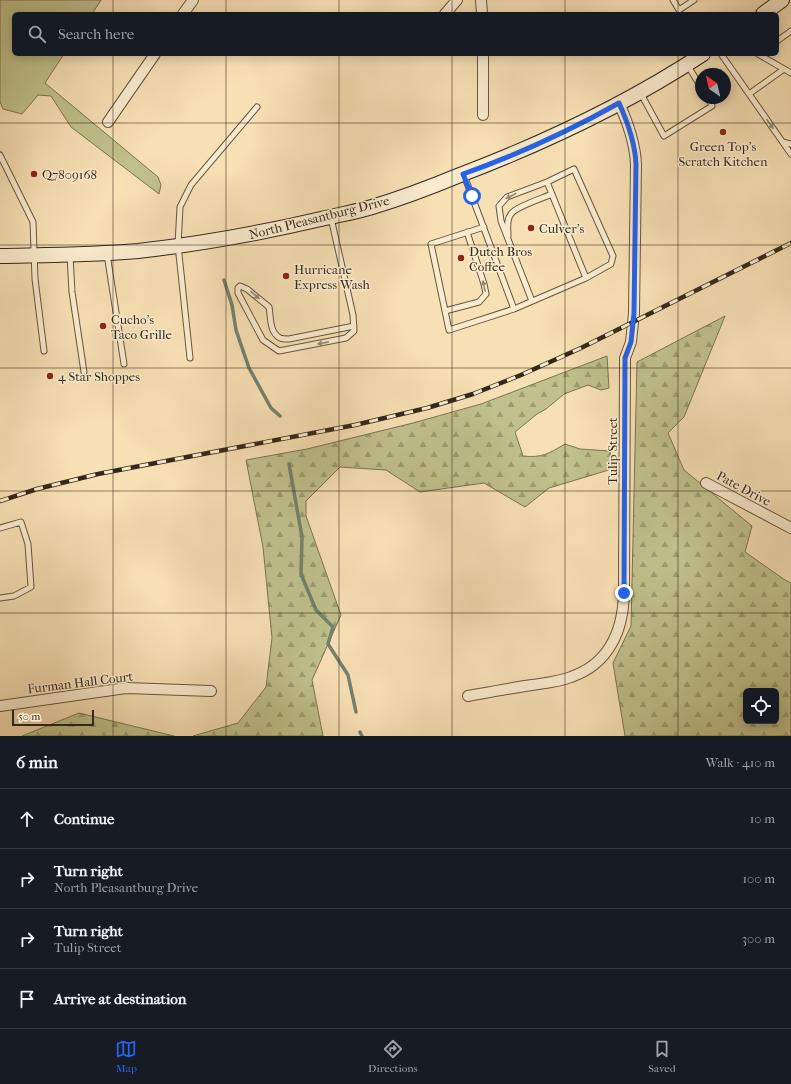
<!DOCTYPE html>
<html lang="en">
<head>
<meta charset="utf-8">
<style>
  body { margin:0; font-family:"IM FELL French Canon",serif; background:#20242c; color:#f1f3f6 }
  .controls { position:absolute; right:12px; bottom:12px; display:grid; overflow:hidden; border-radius:6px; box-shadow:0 2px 10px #0003 }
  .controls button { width:36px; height:36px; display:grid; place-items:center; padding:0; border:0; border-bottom:1px solid #363941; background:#171b24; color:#f1f3f6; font:20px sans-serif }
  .compass { position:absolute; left:695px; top:68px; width:36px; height:36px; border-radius:50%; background:#171b24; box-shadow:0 2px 10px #0003; rotate:326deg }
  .scale { position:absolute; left:12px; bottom:10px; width:82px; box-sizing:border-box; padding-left:4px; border:2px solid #34281a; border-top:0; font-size:11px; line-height:14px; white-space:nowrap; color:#34281a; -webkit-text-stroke:3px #faebce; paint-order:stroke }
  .stop { position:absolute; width:12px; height:12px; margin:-9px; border:3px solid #2563eb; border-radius:50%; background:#fff }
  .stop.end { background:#2563eb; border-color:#fff; box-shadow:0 1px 4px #0008 }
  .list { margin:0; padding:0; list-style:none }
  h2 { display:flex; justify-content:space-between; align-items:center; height:52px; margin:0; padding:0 16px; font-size:17px }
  h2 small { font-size:13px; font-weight:400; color:#9ea1a6 }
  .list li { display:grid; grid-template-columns:26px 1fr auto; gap:12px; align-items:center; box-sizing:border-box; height:60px; padding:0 16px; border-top:1px solid #363941 }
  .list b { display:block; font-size:15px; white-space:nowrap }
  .list p { margin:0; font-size:13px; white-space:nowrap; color:#9ea1a6 }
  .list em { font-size:13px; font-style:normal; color:#9ea1a6 }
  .icon { flex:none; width:22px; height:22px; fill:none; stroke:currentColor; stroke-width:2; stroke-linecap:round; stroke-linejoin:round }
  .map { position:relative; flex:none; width:791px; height:736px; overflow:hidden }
  .search { position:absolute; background:#171b24; box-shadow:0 2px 10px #0003; left:12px; right:12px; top:12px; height:44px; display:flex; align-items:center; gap:10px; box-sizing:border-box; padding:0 14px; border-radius:6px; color:#9ea1a6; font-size:15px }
  .sheet { height:292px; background:#171b24 }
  nav { display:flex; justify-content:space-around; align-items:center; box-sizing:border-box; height:56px; border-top:1px solid #363941; background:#171b24; font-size:11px; color:#9ea1a6 }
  nav a { display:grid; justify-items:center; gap:2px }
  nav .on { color:#2563eb }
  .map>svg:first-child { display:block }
  .grass { fill:#c0c18b; stroke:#7a7452 }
  .forest { fill:url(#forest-firs); stroke:#7a7452; fill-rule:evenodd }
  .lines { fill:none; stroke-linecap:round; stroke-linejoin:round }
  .stream { stroke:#748170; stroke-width:3.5 }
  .lane-casing { stroke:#655640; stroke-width:7 }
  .street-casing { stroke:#655640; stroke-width:12 }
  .secondary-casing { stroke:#34281a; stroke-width:16 }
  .lane { stroke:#faebce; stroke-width:5 }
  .street { stroke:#faebce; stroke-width:10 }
  .secondary { stroke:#faebce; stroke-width:14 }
  .rail-casing { stroke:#34281a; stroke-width:4.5 }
  .rail { stroke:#faebce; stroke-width:3; stroke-dasharray:9; stroke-linecap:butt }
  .oneway { fill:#978a74 }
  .route { stroke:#2563eb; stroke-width:5 }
  .grid { fill:none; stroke:#34281a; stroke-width:1; stroke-opacity:0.55 }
  .poi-dot { fill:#8f2418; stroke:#faebce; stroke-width:1.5 }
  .labels { text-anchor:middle; stroke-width:3; stroke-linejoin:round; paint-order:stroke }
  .poi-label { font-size:13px; fill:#34281a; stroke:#faebce; text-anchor:start }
  .street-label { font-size:13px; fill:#34281a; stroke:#faebce }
</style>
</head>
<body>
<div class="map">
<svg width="791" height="736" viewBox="0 0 791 736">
  <defs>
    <pattern id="forest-firs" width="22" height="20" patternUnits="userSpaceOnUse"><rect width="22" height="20" fill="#c0c18b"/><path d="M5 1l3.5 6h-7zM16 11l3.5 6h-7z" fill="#9d9d71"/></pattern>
  </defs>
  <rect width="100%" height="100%" fill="#f7e0b4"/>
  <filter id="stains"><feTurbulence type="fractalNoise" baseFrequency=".005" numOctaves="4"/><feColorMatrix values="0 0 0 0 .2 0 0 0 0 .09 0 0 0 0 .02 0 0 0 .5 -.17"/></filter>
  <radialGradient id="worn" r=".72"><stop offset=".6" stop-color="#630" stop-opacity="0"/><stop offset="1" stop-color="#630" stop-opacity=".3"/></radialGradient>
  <!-- grass -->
  <path class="grass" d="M0,0H101L92,14H14V54H64L45,83L158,177L161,185L159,194L71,127L51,96L38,95L22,114L3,109L0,102Z"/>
  <!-- forest -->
  <path class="forest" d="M725,316L684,417L668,433L684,470L752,526L745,552L785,580L791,583V736H625L613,663L631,626L637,362ZM746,691H776V721H746Z
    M607,356L609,388L601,390L588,385L564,394L546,409L537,414L515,432L523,456C542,458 548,454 565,444L580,449L610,451L612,469L549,488L525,507L484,483L420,492L386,470L340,467L306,501V516L341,615L312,680L323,736H193L238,723L266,687L272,638L263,547L246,460L307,449L413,423L481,404Z
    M79,713L174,736H22Z"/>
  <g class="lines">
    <!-- stream -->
    <path class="stream" d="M224,280L232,305L236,330L249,368L271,408L280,416
      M289,464L302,537L301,574L316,610L333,627L328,644L348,675L356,712
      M360,732L362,736"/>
    <defs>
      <path id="lane" d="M673,0L679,10L694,0
        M777,41L791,31
        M721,54L791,154
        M758,54L791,73
        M688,66L701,87
        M640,92L664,136L712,106L708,98
        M749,94L784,69
        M783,142L791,144
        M0,155L33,222L35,279L44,351
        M464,175L514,309L586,278L611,264L613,256L574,169L547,182L507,197L499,206L501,221L532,301
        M547,182L586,278
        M331,218L353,315L354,331L346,338L279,351L263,340L238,293V288L240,286L247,289L269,307C271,317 269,332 280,338C282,339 287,339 289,339L354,326
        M484,227L431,244L449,330L514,309
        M508,236C508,229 506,220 511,214C515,207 543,198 552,194
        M107,254L124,364
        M70,256L72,292L84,372
        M445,311L479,302L486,294L484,284L467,232
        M190,358L178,245L180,207L191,185L257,107
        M0,528L21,522L28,544L31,587L14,596L0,598"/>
      <path id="street" d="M481,0L482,14
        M183,14L193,0
        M445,14L457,0
        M483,54V115
        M108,122L155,54
        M706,483L791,528
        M468,696C490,692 511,688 532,685C545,683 558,682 571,677C609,664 623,631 624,593L625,358L631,342L634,313L636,164C635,142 628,123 619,103
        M0,706L126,688L211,691"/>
      <path id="secondary" d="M763,14L782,0
        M0,256C46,255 92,255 138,251C200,244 261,233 321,219C338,215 356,212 372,207C402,198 431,187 460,175C544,143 627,104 703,54"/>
    </defs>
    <!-- lane casing -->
    <use href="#lane" class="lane-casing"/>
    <!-- street casing -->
    <use href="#street" class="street-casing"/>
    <!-- secondary casing -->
    <use href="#secondary" class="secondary-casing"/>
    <!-- lane -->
    <use href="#lane" class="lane"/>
    <!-- street -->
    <use href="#street" class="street"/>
    <!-- secondary -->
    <use href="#secondary" class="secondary"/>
    <defs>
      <path id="rail" d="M0,501L37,489L98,474L355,425L427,408L473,394L521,375L581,348L791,243"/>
    </defs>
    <!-- rail casing -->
    <use href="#rail" class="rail-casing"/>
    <!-- rail -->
    <use href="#rail" class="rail"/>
  </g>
  <!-- one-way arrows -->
  <defs><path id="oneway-solid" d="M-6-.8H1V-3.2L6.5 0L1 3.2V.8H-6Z"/></defs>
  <g class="oneway">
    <use href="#oneway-solid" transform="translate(770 124) rotate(55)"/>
    <use href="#oneway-solid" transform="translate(511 196) rotate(153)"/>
    <use href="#oneway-solid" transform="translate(484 286) rotate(-102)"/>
    <use href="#oneway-solid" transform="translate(255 295) rotate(40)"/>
    <use href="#oneway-solid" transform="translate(323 343) rotate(169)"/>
  </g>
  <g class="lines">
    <!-- route -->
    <path class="route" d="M472,196L463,174C517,155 569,131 619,103C628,123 635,142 636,164L634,313L631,342L625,358L624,593"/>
  </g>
  <!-- grid -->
  <path class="grid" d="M113,0V14M226,0V14M339,0V14M452,0V14M565,0V14M678,0V14M113,54V736M226,54V736M339,54V736M452,54V736M565,54V736M678,54V736M0,123H791M0,245H791M0,368H791M0,491H791M0,613H791"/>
  <!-- markers -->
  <g class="poi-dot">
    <circle cx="723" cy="132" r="4"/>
    <circle cx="34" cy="174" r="4"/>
    <circle cx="531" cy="228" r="4"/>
    <circle cx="461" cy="258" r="4"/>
    <circle cx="286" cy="276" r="4"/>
    <circle cx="103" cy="326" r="4"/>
    <circle cx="50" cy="376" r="4"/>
  </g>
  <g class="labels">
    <!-- poi labels -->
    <g class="poi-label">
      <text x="723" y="151" text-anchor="middle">Green Top's<tspan x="723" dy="15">Scratch Kitchen</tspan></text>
      <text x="42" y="179">Q7809168</text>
      <text x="539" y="233">Culver's</text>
      <text x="469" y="256">Dutch Bros<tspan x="469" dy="15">Coffee</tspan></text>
      <text x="294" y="274">Hurricane<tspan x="294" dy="15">Express Wash</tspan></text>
      <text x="111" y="324">Cucho’s<tspan x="111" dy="15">Taco Grille</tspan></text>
      <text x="58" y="381">4 Star Shoppes</text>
    </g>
    <!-- street labels -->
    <g class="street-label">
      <text transform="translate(319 217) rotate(-14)" y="5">North Pleasantburg Drive</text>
      <text transform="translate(612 451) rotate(-90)" y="5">Tulip Street</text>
      <text transform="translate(744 488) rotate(28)" y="5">Pate Drive</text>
      <text transform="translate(80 682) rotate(-7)" y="5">Furman Hall Court</text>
    </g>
  </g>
  <rect width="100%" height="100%" filter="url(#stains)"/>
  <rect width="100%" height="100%" fill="url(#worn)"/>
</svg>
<div class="controls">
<button><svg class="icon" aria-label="locate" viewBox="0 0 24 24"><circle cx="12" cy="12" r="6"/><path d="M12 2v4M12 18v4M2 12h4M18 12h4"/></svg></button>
</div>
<svg class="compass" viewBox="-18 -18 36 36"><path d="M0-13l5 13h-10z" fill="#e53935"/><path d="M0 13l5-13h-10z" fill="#9ea1a6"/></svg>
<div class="scale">50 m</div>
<div class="stop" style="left:472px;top:196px"></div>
<div class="stop end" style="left:624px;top:593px"></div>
<div class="search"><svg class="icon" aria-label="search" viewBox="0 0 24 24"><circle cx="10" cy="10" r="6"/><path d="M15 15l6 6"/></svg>Search here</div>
</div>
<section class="sheet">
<h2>6 min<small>Walk · 410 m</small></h2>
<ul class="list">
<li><svg class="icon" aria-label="ahead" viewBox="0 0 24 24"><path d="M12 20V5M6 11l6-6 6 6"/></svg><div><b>Continue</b></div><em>10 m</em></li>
<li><svg class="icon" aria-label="right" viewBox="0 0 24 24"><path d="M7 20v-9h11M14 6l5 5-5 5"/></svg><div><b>Turn right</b><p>North Pleasantburg Drive</p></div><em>100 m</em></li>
<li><svg class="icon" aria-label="right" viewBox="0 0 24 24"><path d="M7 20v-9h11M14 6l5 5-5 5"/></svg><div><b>Turn right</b><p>Tulip Street</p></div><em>300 m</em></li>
<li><svg class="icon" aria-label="arrive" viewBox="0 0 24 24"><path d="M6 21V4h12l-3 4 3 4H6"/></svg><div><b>Arrive at destination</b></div></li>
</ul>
</section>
<nav>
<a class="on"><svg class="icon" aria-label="map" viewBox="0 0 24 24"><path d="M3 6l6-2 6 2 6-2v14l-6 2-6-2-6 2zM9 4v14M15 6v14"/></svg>Map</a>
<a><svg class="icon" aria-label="directions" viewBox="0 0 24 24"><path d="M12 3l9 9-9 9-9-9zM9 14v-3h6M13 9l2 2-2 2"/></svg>Directions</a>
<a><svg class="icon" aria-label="saved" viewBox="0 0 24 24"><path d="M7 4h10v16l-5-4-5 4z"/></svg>Saved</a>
</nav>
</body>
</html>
